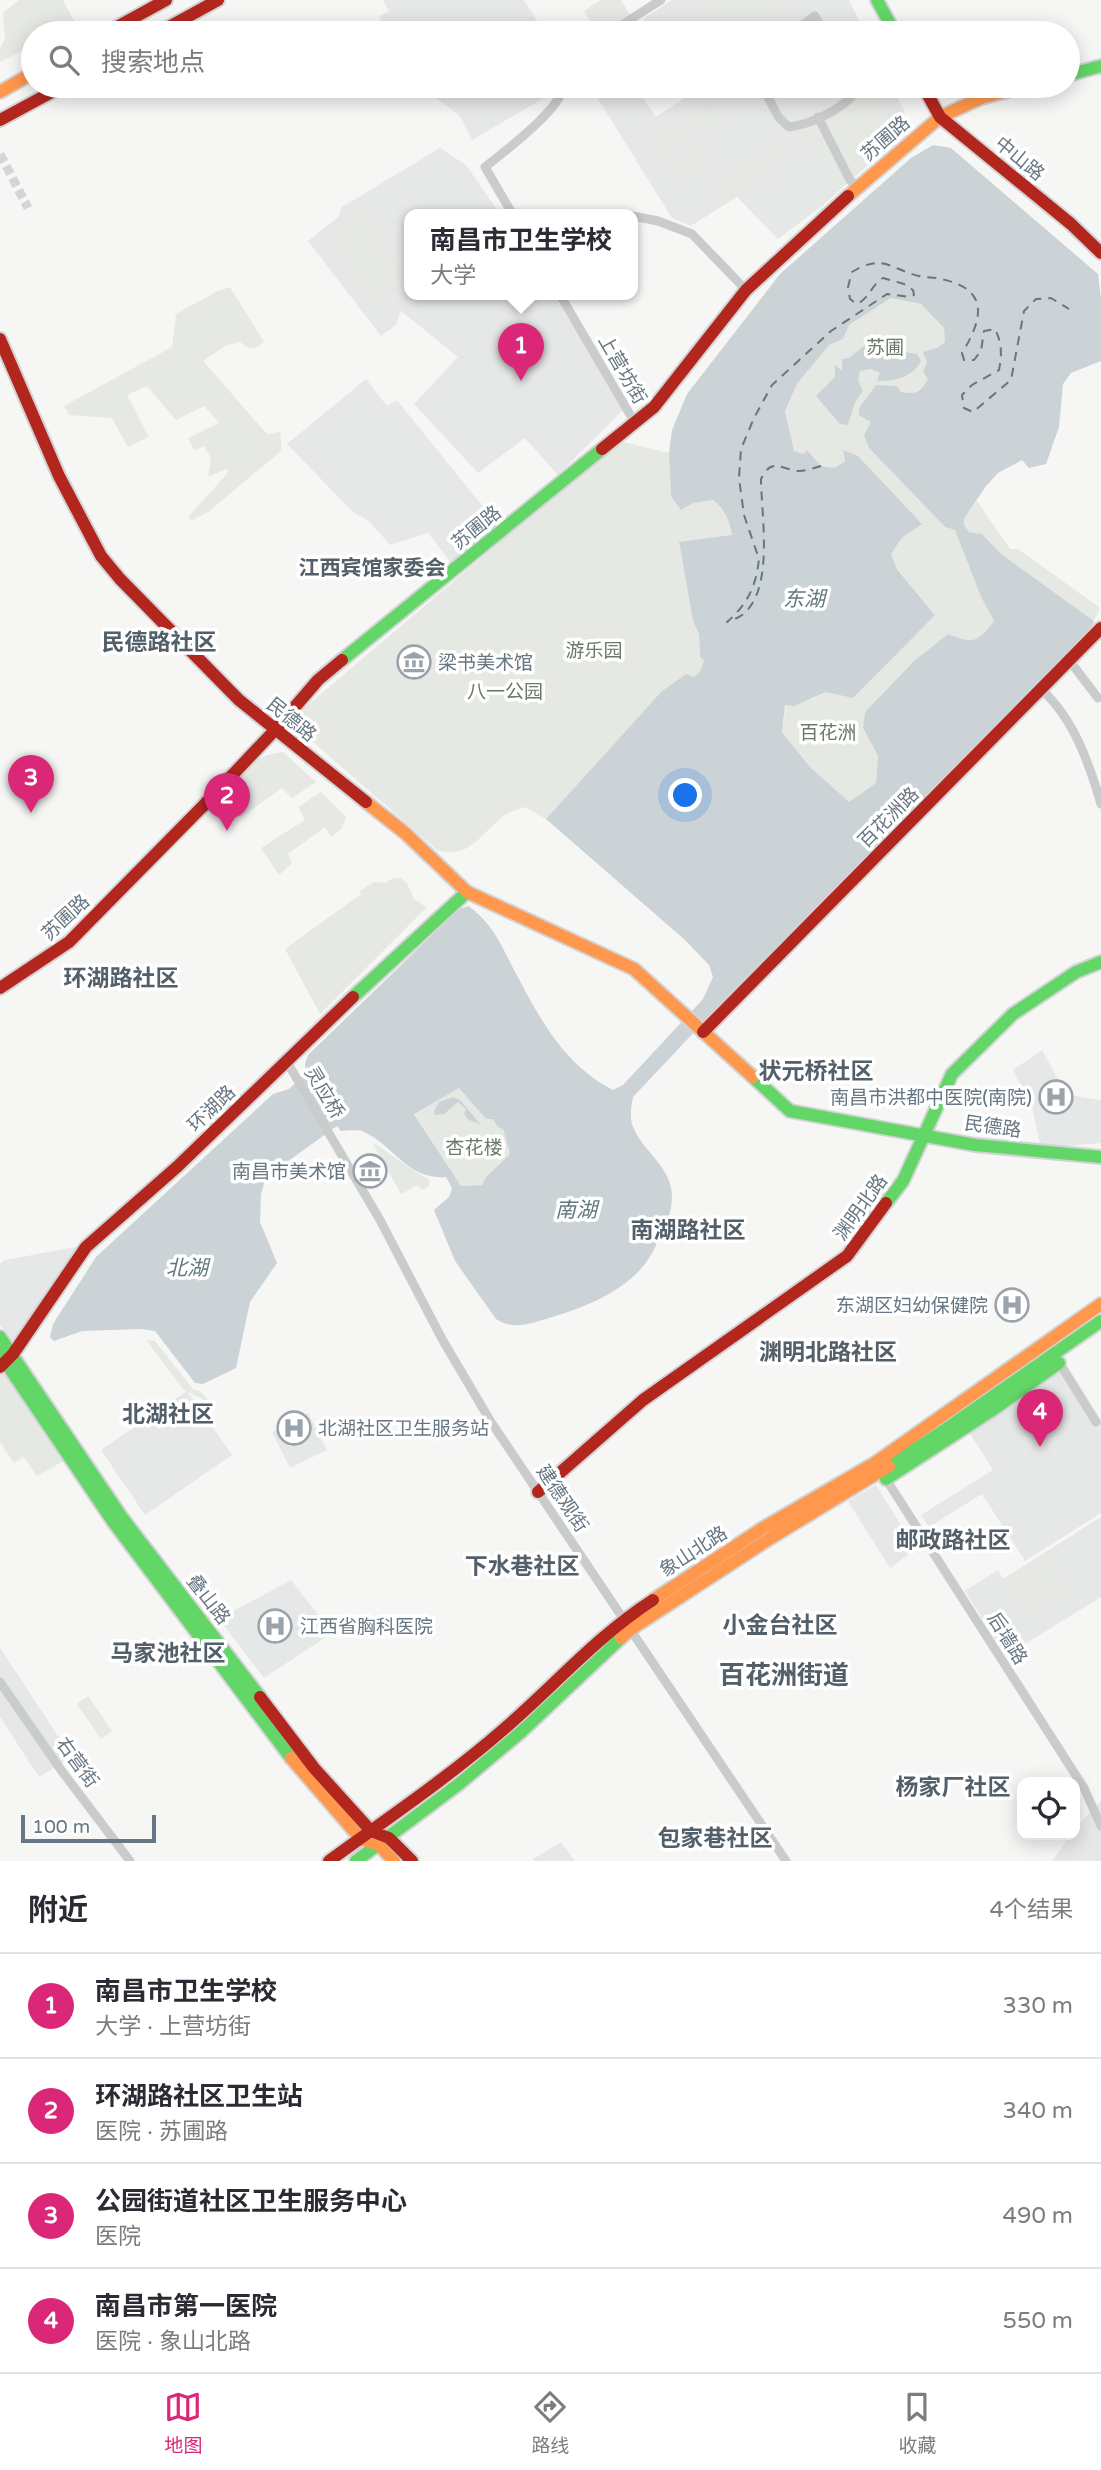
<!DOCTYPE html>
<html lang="zh">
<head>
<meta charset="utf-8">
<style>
  body { margin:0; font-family:"Varela Round","Noto Sans SC",sans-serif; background:#f2f2f3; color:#2b2b33 }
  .controls { position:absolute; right:21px; bottom:21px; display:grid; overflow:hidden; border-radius:14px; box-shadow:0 4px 18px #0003 }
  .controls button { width:63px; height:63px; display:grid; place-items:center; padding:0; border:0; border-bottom:2px solid #e1e1e2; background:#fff; color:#2b2b33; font:35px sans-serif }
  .scale { position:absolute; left:21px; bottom:18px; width:135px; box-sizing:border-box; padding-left:7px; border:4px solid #677783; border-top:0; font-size:19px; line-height:24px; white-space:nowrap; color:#677783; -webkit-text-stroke:5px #fff; paint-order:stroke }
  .you { position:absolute; left:686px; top:796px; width:24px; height:24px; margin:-18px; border:5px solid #fff; border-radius:50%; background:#1a73e8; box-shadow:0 0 0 10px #1a73e833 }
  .badge { display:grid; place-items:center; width:46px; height:46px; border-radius:50%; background:#db2777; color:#fff; font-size:23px; font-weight:700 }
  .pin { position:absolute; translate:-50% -58px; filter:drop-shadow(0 2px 4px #0008) }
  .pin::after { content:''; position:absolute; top:37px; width:24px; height:21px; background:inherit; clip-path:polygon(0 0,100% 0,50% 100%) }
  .popup { position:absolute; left:404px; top:209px; width:234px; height:91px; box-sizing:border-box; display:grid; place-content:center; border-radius:14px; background:#fff; filter:drop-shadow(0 2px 5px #0005); font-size:23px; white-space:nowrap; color:#7c7c81 }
  .popup b { font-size:26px; color:#2b2b33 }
  .popup::after { content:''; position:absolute; left:50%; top:100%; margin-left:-14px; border:14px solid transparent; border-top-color:#fff }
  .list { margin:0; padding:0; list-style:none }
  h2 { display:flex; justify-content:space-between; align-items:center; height:91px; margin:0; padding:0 28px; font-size:30px }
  h2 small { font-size:23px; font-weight:400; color:#7c7c81 }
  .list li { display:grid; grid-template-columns:46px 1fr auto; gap:21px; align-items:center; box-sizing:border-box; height:105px; padding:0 28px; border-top:2px solid #e1e1e2 }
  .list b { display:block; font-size:26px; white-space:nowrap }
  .list p { margin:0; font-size:23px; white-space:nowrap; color:#7c7c81 }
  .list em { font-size:23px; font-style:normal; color:#7c7c81 }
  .icon { flex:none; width:38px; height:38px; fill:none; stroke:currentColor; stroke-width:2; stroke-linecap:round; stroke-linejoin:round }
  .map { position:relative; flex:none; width:1101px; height:1861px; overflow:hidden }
  .search { position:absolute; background:#fff; box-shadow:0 4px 18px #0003; left:21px; right:21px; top:21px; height:77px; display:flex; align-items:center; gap:18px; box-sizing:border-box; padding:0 24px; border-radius:38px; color:#7c7c81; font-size:26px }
  .sheet { height:511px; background:#fff }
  nav { display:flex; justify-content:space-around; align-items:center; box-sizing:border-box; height:98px; border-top:2px solid #e1e1e2; background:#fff; font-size:19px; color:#7c7c81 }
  nav a { display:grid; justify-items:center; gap:4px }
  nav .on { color:#db2777 }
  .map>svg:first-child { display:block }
  .built { fill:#e6e7e7 }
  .green { fill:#e6e8e3 }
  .water { fill:#cbd3d6; fill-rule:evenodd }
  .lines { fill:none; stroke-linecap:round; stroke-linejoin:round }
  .ferry { stroke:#63787f; stroke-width:2; stroke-dasharray:9 7; stroke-linecap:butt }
  .street-tunnel { stroke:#d2d6d8; stroke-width:9; stroke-dasharray:9 4.5; stroke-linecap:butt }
  .fast-casing { stroke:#d2d3d4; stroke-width:16 }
  .slow-casing { stroke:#d2d3d4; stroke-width:16 }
  .jam-casing { stroke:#d2d3d4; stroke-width:16 }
  .street { stroke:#cacccc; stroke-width:9 }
  .fast { stroke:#63d668; stroke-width:12 }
  .slow { stroke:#ff974d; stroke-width:12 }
  .jam { stroke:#b3261e; stroke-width:12 }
  .labels { text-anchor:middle; stroke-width:7; stroke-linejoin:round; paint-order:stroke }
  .street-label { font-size:19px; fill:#677783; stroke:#fff }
  .park-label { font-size:19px; fill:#6a7b65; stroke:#fff }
  .poi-label { font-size:19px; fill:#677783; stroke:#fff; text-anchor:start }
  .neighbourhood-label { font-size:21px; font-weight:bold; fill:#546069; stroke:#fff }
  .water-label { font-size:21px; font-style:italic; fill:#63787f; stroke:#fff }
  .quarter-label { font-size:23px; font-weight:bold; fill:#546069; stroke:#fff }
  .district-label { font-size:26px; font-weight:bold; fill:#546069; stroke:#fff }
</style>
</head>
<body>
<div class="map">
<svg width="1101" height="1861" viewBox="0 0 1101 1861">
  <rect width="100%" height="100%" fill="#f6f6f5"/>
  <!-- built -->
  <path class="built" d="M383,0H524L545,33H390L379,17L389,11Z
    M672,0H849L865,33H652L643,19Z
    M426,86H555L554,92L472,140L459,115L434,97Z
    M590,86H635L656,117L690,94L685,86H892L905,112L902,123L866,142L875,159L822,206L778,239L737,197L691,226L672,218Z
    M440,148L466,165L501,215H409V295H554L623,410L558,475L525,438L478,473L414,404L458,357L401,311L396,325L381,336L308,241L338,217L342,207Z
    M366,379L387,406L397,400L500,528L453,565L428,533L390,545L369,521L353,512L287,444Z
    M1042,1050L1067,1095L1101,1100V1143L1041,1148L1032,1107L1013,1070Z
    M82,1246L15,1345L0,1325V1264L5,1260Z
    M1064,1361L1101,1420V1513L1025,1561L982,1494L929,1527L921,1515L993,1470L964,1424Z
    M187,1391L232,1455L145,1515L101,1450Z
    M308,1413L327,1450L290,1468L272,1432Z
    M876,1485L916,1549L890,1568L848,1501Z
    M1101,1517V1597L1006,1656L965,1591L998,1570L1003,1579Z
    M291,1580L332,1633L264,1678L219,1619Z
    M0,1648L72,1757L39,1777L0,1717Z
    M1101,1801V1861H1052L1071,1835H1075V1830L1082,1821Z
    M561,1842L575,1861H534L533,1859Z"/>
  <!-- green -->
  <path class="green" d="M19,0H63L76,24L57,33H33V45L0,62V48L5,39L3,13Z
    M601,0H621L632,18L607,33H597L584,11Z
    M709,0H795L741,33H684L676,21Z
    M852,86H871L878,101L874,105L884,124L875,129L874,133L864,140V165L835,183L811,144L801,148L796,130L805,129L815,133L846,106Z
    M717,102L726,120L691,138L682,119Z
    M677,122L686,141L651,158L642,139Z
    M792,135L799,146L768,165L762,154Z
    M705,145L714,164L679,181L670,163Z
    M761,157L772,176L721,205L710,185Z
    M357,213L364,214L368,218L403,274C399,290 385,305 368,294C361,290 337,253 335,245C334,242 334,237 335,234C338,221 346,218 357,213Z
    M230,287L264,342C254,350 251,350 240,342L225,346L203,361L267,434L280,432L282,450L208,512L191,521L189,516L226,475L229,468L208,477L211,458L204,446L194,451L188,438L219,423L204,406L176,420L147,386L127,395L149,437L128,447L112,418L69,415L64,406L172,347L176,314L218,291Z
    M891,298L921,304L944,328L945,342L927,362L923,372L928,379C914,402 898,392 874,390L866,398L871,422L869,448L945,527L955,530L981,597L994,621C977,643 974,644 948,634L915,660L865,712L863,728L878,756L876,783L849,803L810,767L782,732L786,705L813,699L826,692L935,615L897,568L891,554L902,538L922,523L843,451L845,460L834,468L821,466L807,450L803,454L793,451L785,411L797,384L829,345L843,339L849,325Z
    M619,441L669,453L671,496L693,503L713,500C725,510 729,520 732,536L679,543L693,621L699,634L700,657L704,660L700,673L694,677L661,692L546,819L525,807C518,810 510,811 504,816C481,832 471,860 437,850L289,721Z
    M977,501L1010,549H1018L1100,608L1094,621L1001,554L982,534L969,532L964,525V519Z
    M283,752L316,782L292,798L282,788L241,817L212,801C235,776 247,757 283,752Z
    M321,792L346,817L342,828L331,837L325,827L288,854L292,863L279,875L261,848L305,820L298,807Z
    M393,878H401L407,883L414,899L427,907L320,1014L285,949L361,894L360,891L374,882L385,883Z
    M459,1088L486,1119H493L503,1129L510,1154L486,1177L482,1185L461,1186L414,1113Z
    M372,1142C392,1154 409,1169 430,1180L429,1186L422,1190L418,1185L401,1194Z
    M146,1340L155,1341L193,1389L201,1392L211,1403L184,1390Z
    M5,1369L65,1460L37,1476L24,1457L14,1463L0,1442V1372Z
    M1050,1555L1070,1589L1050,1601L1030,1566Z
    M1028,1567L1048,1602L1028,1613L1008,1579Z
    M88,1696L112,1731L101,1739L77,1704Z"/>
  <!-- water -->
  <path class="water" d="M933,145L951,148L1098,274L1101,299V361L1071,373L1063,384L1059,427L1046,464L1029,468L1022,460L998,473L986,486L964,519V525L969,532L982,534L1001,554L1094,621L1091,629L715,1010L633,1097C631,1107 629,1119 634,1129C645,1154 672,1167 672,1197C672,1211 666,1225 660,1238C656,1245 652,1254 647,1261C626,1291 586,1307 552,1317C532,1323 514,1331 496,1319L455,1261L434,1210L449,1197L452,1188L446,1177C407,1180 395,1146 364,1132C358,1129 348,1131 341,1131L337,1126L266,1177L261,1194L260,1222L277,1263L250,1302L236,1368L203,1384L195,1383L155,1331L141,1329L82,1331L54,1341L50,1337L53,1324L96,1257L273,1094L289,1089L306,1073L305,1064L308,1055L458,910L468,906C491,922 500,942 512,966C538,1015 561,1063 613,1090L623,1085L703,999L713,977L709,965L685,940L546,819L661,692L686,674L694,677L700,672L704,660L700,657L699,634L693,621L679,542L732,535C729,519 725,510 713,500L693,503L681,510L671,496L669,453L672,430L687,394L780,274L911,158ZM891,298L921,304L944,328L945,342L937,348L923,352L927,362L923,372L928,379C920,392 916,395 901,392L897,386L876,385L859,408V415L871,422L864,435L869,448L945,527L955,530L981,597L994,621C977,643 974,644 948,634L915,660L865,712L863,728L878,756L876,783L849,802L810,767L782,732L785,705L794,706L826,692L853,698L935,615L897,569L891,554L902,538L922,524L858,456L843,450L845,461L834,468L821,466L807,450L803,454L794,451L785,411L797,384L829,345L843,339L849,325ZM459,1088L486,1119H493L498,1127L503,1129L510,1154L486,1177L482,1185L461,1186L414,1114Z
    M873,339L892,342L900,351L917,354L921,361C912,378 894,381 877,381L880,373L871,369L860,371L858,380L863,391L855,402L848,425L840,424L816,396L835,377V365L842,371V359L849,358Z
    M453,1097L460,1100L481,1125L469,1120L464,1114L466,1109L458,1102L444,1114L435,1115L434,1111L439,1102Z"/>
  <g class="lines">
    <!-- ferry -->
    <path class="ferry" d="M821,466C814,468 806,471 799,471C781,470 772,456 761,479C761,514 775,590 742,615C738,618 732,620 727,622C748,604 756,586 759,559L744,515L739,478L741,449L754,418L772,385L831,331L887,294L910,297L914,295L913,290L904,284L883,278C871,285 870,298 857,304L850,299L848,287L852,272C883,253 890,269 919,276C926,278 934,277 941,279C990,289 983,319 962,353L964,360H974L981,351L984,331L995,329C1002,343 1002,354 999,370L972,385L962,395L964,408L973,412L1011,380L1024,311L1036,299L1051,298L1069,309"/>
    <!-- street-tunnel -->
    <path class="street-tunnel" d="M0,154L28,208"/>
    <defs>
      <path id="fast" d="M877,0L895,33
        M1068,75L1101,66
        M342,660L602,449
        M353,997L467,892
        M753,1077L790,1111L975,1145L1101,1157
        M886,1203L903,1181L952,1074L1013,1014L1076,972L1101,962
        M0,1337L123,1519L260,1697
        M0,1354L114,1523L291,1758
        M889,1466L946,1429L1101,1321
        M886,1479L994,1409L1059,1363
        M356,1861L459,1784L521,1732L621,1638"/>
      <path id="slow" d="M0,92L33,73
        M848,196L940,117L981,98L1026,86
        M366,802L405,833L467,892L634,969L753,1077
        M653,1600L763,1528L875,1463L1101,1304
        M621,1638L631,1629L769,1539L889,1466
        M291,1758L361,1839L379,1845L394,1861"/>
      <path id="jam" d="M106,33L166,0
        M158,33L218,0
        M923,86L940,117L1071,224L1101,253
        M0,120L63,86
        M0,339L59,476L101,556L120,579L239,700L366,802
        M602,449L654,407L746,290L848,196
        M0,988L69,942L204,805L275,730L318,680L342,660
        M703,1032L1101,628
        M0,1367L13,1354L86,1247L178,1166L353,997
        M538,1492L643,1400L847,1256L886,1203
        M260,1697L314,1768L371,1831L389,1838L412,1861
        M329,1861C388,1818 449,1777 504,1729C554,1686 597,1636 653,1600"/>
    </defs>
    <!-- fast casing -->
    <use href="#fast" class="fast-casing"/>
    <!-- slow casing -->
    <use href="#slow" class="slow-casing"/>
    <!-- jam casing -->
    <use href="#jam" class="jam-casing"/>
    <!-- street -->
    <path class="street" d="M609,33L661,0
      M791,33L815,16L824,33
      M762,86L779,118L789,127C811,124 839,111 854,94L850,86
      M818,117L850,180L858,188
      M513,215L485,167C506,150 559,111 564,86
      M622,215H626
      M633,216L658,221L692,234L746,290
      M560,295L635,423
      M1069,660L1098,698
      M1041,689C1074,719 1089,763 1101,804
      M287,1062L380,1220L442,1339L491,1422L786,1861
      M1057,1359L1096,1422
      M884,1476L1084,1788L1101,1826
      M0,1682L61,1770L130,1861"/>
    <!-- fast -->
    <use href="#fast" class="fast"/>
    <!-- slow -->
    <use href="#slow" class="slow"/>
    <!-- jam -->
    <use href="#jam" class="jam"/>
  </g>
  <!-- icons -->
  <defs>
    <symbol id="museum-ring" viewBox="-11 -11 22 22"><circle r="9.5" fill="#fff" stroke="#99a3ab" stroke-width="1.5"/><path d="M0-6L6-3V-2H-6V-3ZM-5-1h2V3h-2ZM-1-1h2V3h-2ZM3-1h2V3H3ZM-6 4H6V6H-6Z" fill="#99a3ab"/></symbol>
    <symbol id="hospital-ring" viewBox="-11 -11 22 22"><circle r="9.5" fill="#fff" stroke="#99a3ab" stroke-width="1.5"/><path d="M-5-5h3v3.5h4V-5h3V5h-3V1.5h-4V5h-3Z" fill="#99a3ab"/></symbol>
  </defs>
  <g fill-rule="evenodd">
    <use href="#museum-ring" x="395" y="643" width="38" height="38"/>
    <use href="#hospital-ring" x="1037" y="1078" width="38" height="38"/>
    <use href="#museum-ring" x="351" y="1152" width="38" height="38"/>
    <use href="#hospital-ring" x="993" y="1286" width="38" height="38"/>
    <use href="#hospital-ring" x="275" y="1409" width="38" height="38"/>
    <use href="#hospital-ring" x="256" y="1607" width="38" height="38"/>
  </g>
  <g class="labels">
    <!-- street labels -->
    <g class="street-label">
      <text transform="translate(885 138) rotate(-41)" y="7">苏圃路</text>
      <text transform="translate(1020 158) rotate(39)" y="7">中山路</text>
      <text transform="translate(623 369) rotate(60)" y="7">上营坊街</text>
      <text transform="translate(476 527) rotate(-39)" y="7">苏圃路</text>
      <text transform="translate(292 719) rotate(39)" y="7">民德路</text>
      <text transform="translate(888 817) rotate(-45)" y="7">百花洲路</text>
      <text transform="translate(65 917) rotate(-43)" y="7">苏圃路</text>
      <text transform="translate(325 1092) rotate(59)" y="7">灵应桥</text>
      <text transform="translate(211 1108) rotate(-44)" y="7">环湖路</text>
      <text transform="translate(993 1126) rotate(8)" y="7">民德路</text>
      <text transform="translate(860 1207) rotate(-54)" y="7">渊明北路</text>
      <text transform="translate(563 1498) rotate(56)" y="7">建德观街</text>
      <text transform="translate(693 1551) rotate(-33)" y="7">象山北路</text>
      <text transform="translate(209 1599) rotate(52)" y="7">叠山路</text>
      <text transform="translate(1008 1638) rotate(58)" y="7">后墙路</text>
      <text transform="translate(78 1762) rotate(54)" y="7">右营街</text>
    </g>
    <!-- park labels -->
    <g class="park-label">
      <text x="885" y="354">苏圃</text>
      <text x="594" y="657">游乐园</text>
      <text x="505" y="698">八一公园</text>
      <text x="828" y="739">百花洲</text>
      <text x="474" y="1154">杏花楼</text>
    </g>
    <!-- poi labels -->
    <g class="poi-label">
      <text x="438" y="669">梁书美术馆</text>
      <text x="1032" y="1104" text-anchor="end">南昌市洪都中医院(南院)</text>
      <text x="346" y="1178" text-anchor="end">南昌市美术馆</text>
      <text x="988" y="1312" text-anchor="end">东湖区妇幼保健院</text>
      <text x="318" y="1435">北湖社区卫生服务站</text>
      <text x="300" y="1633">江西省胸科医院</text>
    </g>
    <!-- neighbourhood labels -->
    <g class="neighbourhood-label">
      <text x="372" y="575">江西宾馆家委会</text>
    </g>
    <!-- water labels -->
    <g class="water-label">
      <text x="804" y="606">东湖</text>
      <text x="576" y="1217">南湖</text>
      <text x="187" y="1275">北湖</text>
    </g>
    <!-- quarter labels -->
    <g class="quarter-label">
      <text x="159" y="650">民德路社区</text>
      <text x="121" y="986">环湖路社区</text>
      <text x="816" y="1079">状元桥社区</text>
      <text x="688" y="1238">南湖路社区</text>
      <text x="828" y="1360">渊明北路社区</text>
      <text x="168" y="1422">北湖社区</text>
      <text x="953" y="1548">邮政路社区</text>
      <text x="522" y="1574">下水巷社区</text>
      <text x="780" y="1633">小金台社区</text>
      <text x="168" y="1661">马家池社区</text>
      <text x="953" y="1795">杨家厂社区</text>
      <text x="715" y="1846">包家巷社区</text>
    </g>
    <!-- district labels -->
    <g class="district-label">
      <text x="784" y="1684">百花洲街道</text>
    </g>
  </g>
</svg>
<div class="controls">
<button><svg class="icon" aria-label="locate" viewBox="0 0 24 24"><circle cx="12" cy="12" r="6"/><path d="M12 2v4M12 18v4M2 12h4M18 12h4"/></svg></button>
</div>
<div class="scale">100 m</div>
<div class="you"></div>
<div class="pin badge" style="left:521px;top:381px">1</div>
<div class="popup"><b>南昌市卫生学校</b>大学</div>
<div class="pin badge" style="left:227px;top:831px">2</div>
<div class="pin badge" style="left:31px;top:813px">3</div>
<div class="pin badge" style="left:1040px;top:1447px">4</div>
<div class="search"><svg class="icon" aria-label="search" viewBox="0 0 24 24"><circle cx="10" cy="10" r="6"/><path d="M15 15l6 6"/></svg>搜索地点</div>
</div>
<section class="sheet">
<h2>附近<small>4个结果</small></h2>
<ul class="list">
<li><span class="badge">1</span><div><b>南昌市卫生学校</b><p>大学 · 上营坊街</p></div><em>330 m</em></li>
<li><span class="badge">2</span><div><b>环湖路社区卫生站</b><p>医院 · 苏圃路</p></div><em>340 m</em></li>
<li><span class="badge">3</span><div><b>公园街道社区卫生服务中心</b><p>医院</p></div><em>490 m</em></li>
<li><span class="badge">4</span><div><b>南昌市第一医院</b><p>医院 · 象山北路</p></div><em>550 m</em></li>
</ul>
</section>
<nav>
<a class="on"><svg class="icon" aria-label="map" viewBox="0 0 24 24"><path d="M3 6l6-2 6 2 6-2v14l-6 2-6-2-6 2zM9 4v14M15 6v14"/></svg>地图</a>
<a><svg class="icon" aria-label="directions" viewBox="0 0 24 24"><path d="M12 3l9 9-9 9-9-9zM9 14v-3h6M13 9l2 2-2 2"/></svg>路线</a>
<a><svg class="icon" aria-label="saved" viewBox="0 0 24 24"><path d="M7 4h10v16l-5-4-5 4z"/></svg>收藏</a>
</nav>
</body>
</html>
